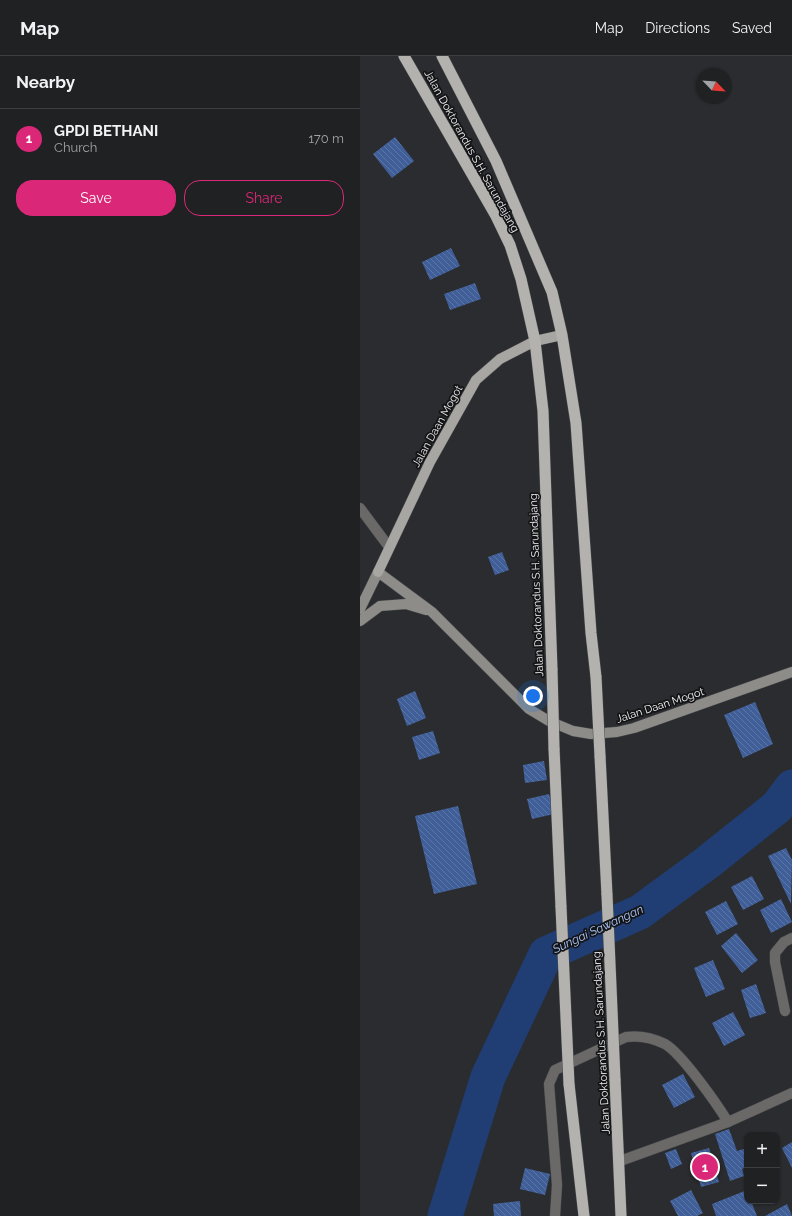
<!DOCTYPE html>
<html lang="en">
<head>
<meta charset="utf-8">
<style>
  body { margin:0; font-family:Raleway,sans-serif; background:#2d2e30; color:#f1f3f6 }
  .controls { position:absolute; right:12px; bottom:12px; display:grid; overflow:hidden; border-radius:8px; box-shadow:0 1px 3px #0004 }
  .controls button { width:36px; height:36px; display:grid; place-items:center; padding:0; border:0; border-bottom:1px solid #3d3e41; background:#202123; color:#f1f3f6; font:20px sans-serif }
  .compass { position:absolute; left:336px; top:12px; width:36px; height:36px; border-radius:50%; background:#202123; box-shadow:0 1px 3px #0004; rotate:115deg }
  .you { position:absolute; left:173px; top:640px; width:14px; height:14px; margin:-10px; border:3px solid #fff; border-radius:50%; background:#1a73e8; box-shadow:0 0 0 6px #1a73e833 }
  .badge { display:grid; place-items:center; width:26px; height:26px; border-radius:50%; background:#db2777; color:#fff; font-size:13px; font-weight:700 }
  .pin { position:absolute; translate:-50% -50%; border:2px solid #fff; box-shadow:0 1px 4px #0006 }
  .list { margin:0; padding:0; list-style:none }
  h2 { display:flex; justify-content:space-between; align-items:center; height:52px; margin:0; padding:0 16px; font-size:17px }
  h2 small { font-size:13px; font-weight:400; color:#a2a3a6 }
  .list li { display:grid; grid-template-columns:26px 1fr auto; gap:12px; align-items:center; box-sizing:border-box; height:60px; padding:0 16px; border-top:1px solid #3d3e41 }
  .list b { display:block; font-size:15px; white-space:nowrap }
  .list p { margin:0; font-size:13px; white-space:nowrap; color:#a2a3a6 }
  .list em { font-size:13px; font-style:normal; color:#a2a3a6 }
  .actions { display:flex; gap:8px; padding:12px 16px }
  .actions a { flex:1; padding:9px 0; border:1px solid #db2777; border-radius:16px; text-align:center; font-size:14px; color:#db2777 }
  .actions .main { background:#db2777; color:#fff }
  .map { position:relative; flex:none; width:432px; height:1160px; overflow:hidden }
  header { display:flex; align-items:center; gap:24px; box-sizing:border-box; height:56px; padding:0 20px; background:#202123; border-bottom:1px solid #3d3e41 }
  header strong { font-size:19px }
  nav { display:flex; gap:22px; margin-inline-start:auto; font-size:14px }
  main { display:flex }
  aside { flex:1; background:#202123 }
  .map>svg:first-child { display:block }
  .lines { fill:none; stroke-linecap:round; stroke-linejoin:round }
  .river { stroke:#213e74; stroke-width:35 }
  .building { fill:url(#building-back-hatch) }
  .minor-casing { stroke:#46484a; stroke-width:11 }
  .tertiary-casing { stroke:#46484a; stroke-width:11 }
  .secondary-casing { stroke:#46484a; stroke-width:11 }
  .primary-casing { stroke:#46484a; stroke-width:11 }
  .trunk-casing { stroke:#46484a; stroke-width:12 }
  .minor { stroke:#6a6968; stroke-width:10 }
  .tertiary { stroke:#6a6968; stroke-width:10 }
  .secondary { stroke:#8d8c89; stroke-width:10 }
  .primary { stroke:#a8a6a3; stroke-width:10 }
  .trunk { stroke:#b4b2ae; stroke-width:11 }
  .trunk-bridge-casing { stroke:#46484a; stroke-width:12; stroke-linecap:butt }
  .trunk-bridge { stroke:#b4b2ae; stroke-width:11 }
  .labels { text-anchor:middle; stroke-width:3.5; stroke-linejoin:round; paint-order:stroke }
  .street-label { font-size:11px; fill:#f0f1f3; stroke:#141416 }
  .water-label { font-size:12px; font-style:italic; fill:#adcafc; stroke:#141416 }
</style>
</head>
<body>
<header>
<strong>Map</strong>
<nav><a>Map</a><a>Directions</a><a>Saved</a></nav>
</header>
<main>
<aside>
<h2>Nearby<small></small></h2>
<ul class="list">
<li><span class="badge">1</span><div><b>GPDI BETHANI</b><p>Church</p></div><em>170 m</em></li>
</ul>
<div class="actions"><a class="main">Save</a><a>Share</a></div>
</aside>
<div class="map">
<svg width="432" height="1160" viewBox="0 0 432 1160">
  <defs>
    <pattern id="building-back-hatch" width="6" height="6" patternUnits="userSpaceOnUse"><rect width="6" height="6" fill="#405f98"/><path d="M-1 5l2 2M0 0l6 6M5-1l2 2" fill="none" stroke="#5c76a7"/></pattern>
  </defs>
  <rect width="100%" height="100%" fill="#2a2c2f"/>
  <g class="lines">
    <!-- river -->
    <path class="river" d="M85,1160L128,1021L186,898L280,856L348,806L417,751L432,731"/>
  </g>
  <!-- building -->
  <path class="building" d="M35,81L54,105L32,122L13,98Z
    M91,192L100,210L70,224L62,206Z
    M115,227L121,243L90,254L84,238Z
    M142,496L149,514L135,519L128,501Z
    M55,635L66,662L47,670L37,643Z
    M395,646L413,688L383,702L364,659Z
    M73,675L80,697L59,704L52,681Z
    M184,705L187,724L165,727L163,709Z
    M189,738L194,758L172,763L167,743Z
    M98,750L117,828L74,838L55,760Z
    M426,792L432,804L431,848L408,800Z
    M392,820L404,843L383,854L371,831Z
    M421,843L432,866L411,877L400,854Z
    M366,845L378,868L357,879L345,856Z
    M376,877L398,904L382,917L361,890Z
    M353,904L365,933L346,941L334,912Z
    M396,928L406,957L390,962L381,934Z
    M373,956L385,979L364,990L352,967Z
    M323,1018L335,1041L314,1052L302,1029Z
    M369,1073L377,1095L387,1092V1111L382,1113L384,1120L370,1125L355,1078Z
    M432,1086V1112L422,1092Z
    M349,1092L359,1126L341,1131L331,1097Z
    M316,1093L322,1108L311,1113L305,1097Z
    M165,1112L190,1118L185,1139L160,1133Z
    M331,1134L343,1157L337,1160H318L310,1145Z
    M387,1134V1145H391L397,1160H356L352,1148Z
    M160,1145L161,1160H134L133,1148Z
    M427,1148L432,1160H405Z"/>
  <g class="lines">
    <defs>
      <path id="minor" d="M0,452L29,491
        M425,955L415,906V897L424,886L432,882
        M195,1160L197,1129L189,1028L195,1014L266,981C280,979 293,982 305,988C322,998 357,1048 368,1066"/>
      <path id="tertiary" d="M260,1105L368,1066L432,1037"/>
      <path id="secondary" d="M0,553L18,516L72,556L169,653L189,665L213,675L231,678L257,676L274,672L432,616
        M0,565L20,550L46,548L66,554"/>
      <path id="primary" d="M18,516L70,406L116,324L140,303L175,285L202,279"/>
      <path id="trunk" d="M44,0L136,160L150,189L161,223L175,285L183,355L192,614
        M82,0L136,105L192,236L202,279L216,367L231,577L236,621
        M194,692L201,851
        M240,700L247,839
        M255,1023L261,1160
        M209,1028L224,1160"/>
    </defs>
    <!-- minor casing -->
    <use href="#minor" class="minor-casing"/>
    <!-- tertiary casing -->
    <use href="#tertiary" class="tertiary-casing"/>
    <!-- secondary casing -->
    <use href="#secondary" class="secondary-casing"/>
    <!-- primary casing -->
    <use href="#primary" class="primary-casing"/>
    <!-- trunk casing -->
    <use href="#trunk" class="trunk-casing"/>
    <!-- minor -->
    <use href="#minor" class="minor"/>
    <!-- tertiary -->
    <use href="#tertiary" class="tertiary"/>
    <!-- secondary -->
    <use href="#secondary" class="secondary"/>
    <!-- primary -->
    <use href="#primary" class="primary"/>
    <!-- trunk -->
    <use href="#trunk" class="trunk"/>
    <defs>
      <path id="trunk-bridge" d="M192,614L194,692
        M236,621L240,700
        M247,839L255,1023
        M201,851L209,1028"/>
    </defs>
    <!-- trunk-bridge casing -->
    <use href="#trunk-bridge" class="trunk-bridge-casing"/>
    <!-- trunk-bridge -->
    <use href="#trunk-bridge" class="trunk-bridge"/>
  </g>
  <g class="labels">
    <!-- street labels -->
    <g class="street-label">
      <text transform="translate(112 95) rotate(61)" y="4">Jalan Doktorandus S.H. Sarundajang</text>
      <text transform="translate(77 370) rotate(-61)" y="4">Jalan Daan Mogot</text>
      <text transform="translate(176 529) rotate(-92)" y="4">Jalan Doktorandus S.H. Sarundajang</text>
      <text transform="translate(300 649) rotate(-18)" y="4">Jalan Daan Mogot</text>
      <text transform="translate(241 987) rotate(-93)" y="4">Jalan Doktorandus S.H. Sarundajang</text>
    </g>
    <!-- water labels -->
    <g class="water-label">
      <text transform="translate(238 873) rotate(-25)" y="4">Sungai Sawangan</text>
    </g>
  </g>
</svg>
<div class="controls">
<button>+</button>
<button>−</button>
</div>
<svg class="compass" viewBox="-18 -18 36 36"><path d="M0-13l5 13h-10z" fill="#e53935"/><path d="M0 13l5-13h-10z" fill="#a2a3a6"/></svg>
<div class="you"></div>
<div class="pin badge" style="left:345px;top:1111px">1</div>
</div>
</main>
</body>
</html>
